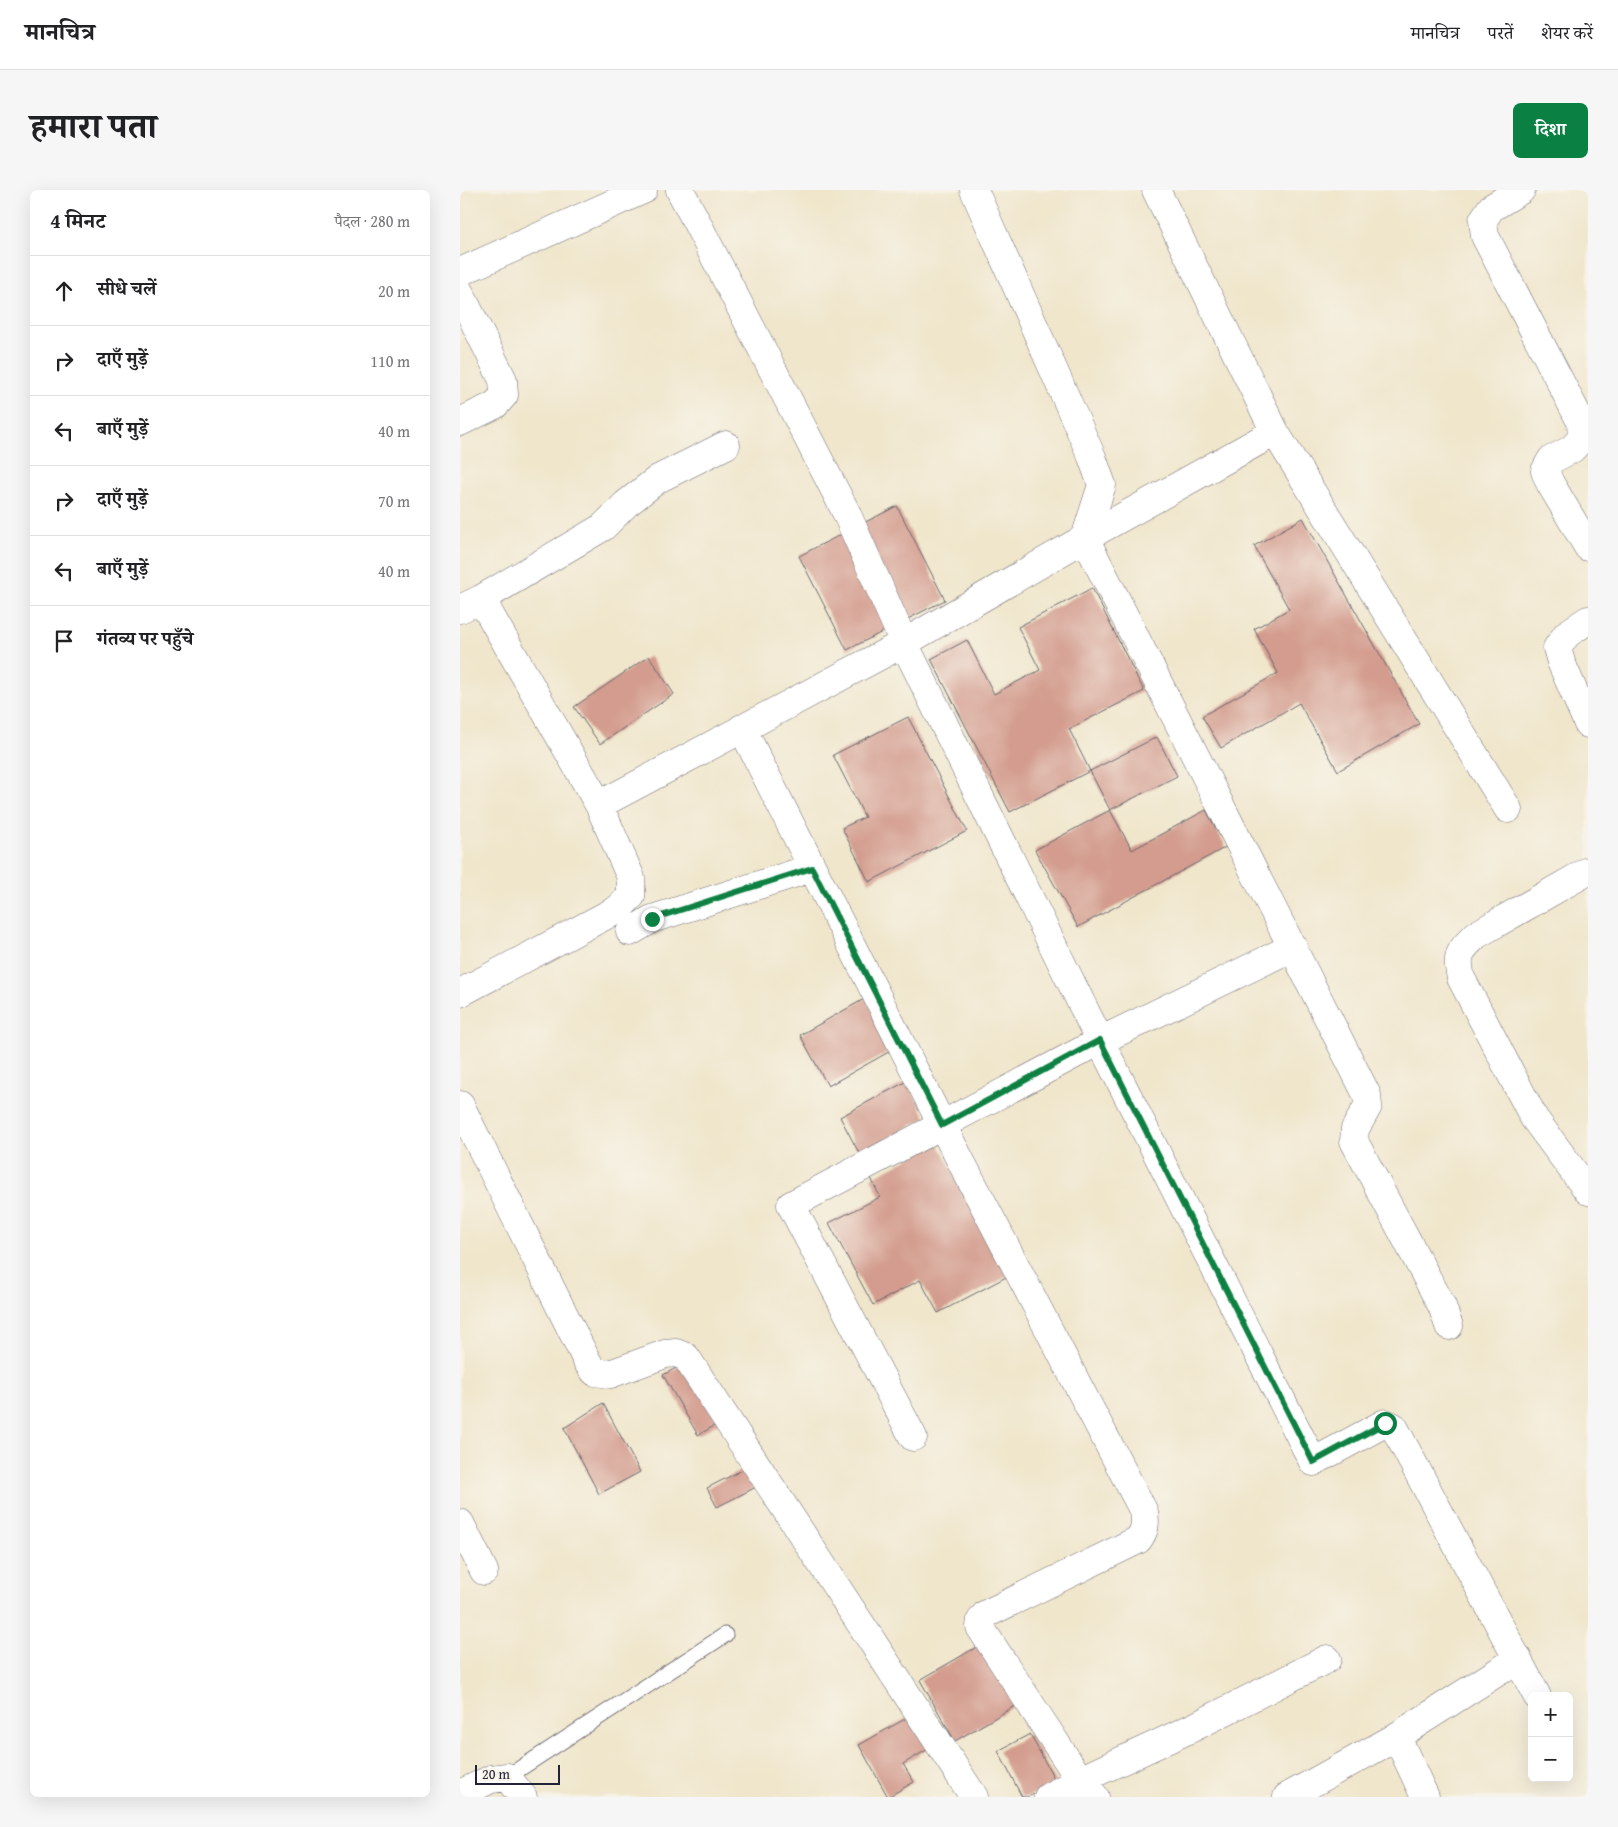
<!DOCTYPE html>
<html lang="hi">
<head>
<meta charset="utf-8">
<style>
  body { margin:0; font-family:"Gentium Book Plus","Noto Serif Devanagari",serif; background:#f6f6f6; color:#202124 }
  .controls { position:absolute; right:15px; bottom:15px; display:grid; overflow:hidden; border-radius:8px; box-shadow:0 5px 20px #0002 }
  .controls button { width:45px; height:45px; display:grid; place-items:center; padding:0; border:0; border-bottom:1px solid #e0e0e0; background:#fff; color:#202124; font:25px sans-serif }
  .scale { position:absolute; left:15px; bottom:12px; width:85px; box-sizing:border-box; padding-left:5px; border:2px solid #22223b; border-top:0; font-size:14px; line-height:18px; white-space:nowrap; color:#22223b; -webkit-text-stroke:4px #f7f3e8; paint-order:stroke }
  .stop { position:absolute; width:15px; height:15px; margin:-11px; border:4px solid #0b8043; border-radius:50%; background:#fff }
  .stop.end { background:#0b8043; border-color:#fff; box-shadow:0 1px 5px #0008 }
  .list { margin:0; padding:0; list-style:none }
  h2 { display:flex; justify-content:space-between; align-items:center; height:65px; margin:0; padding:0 20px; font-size:21px }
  h2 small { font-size:16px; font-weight:400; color:#757577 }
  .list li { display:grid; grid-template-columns:32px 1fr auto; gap:15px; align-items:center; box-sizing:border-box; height:70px; padding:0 20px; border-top:1px solid #e0e0e0 }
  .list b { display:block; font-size:19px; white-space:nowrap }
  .list em { font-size:16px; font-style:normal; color:#757577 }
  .icon { flex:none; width:28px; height:28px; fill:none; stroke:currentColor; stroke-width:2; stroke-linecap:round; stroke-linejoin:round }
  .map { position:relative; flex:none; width:1128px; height:1607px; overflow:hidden; border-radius:8px }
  header { display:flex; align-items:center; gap:30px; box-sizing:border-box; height:70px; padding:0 25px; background:#fff; border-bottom:1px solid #e0e0e0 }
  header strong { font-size:24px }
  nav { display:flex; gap:28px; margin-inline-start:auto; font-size:18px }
  .intro { display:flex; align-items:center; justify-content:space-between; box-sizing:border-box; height:120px; padding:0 30px }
  h1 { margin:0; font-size:35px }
  .button { padding:12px 22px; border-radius:8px; background:#0b8043; color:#fff; font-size:18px; font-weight:700 }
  main { display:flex; gap:30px; padding:0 30px }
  aside { flex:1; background:#fff; border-radius:8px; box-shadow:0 5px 20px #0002 }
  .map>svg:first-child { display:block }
  .building { fill:#d39c8e }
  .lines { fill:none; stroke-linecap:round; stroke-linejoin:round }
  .lane-casing { stroke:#6a676e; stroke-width:17 }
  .street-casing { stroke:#6a676e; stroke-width:29 }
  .lane { stroke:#fff; stroke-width:15 }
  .street { stroke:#fff; stroke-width:28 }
  .route { stroke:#0b8043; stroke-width:6 }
</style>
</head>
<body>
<header>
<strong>मानचित्र</strong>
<nav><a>मानचित्र</a><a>परतें</a><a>शेयर करें</a></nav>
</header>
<div class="intro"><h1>हमारा पता</h1><a class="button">दिशा</a></div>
<main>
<aside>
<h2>4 मिनट<small>पैदल · 280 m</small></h2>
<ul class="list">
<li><svg class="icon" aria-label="ahead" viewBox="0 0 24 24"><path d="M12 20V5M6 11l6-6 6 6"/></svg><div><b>सीधे चलें</b></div><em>20 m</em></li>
<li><svg class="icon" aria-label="right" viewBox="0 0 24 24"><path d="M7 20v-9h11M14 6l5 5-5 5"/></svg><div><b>दाएँ मुड़ें</b></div><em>110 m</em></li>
<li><svg class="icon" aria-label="left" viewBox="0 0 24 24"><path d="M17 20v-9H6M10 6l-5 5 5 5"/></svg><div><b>बाएँ मुड़ें</b></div><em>40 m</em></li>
<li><svg class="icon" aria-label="right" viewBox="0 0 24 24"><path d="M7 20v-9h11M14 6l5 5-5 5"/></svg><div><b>दाएँ मुड़ें</b></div><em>70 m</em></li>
<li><svg class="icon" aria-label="left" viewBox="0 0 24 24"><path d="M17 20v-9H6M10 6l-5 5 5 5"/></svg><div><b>बाएँ मुड़ें</b></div><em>40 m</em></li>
<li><svg class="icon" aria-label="arrive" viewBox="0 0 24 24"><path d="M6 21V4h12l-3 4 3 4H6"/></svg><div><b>गंतव्य पर पहुँचे</b></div></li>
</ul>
</aside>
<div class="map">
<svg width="1128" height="1607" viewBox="0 0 1128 1607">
  <rect width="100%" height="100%" fill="#f7f3e8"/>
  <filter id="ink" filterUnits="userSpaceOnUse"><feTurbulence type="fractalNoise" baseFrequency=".02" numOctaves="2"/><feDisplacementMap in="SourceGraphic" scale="10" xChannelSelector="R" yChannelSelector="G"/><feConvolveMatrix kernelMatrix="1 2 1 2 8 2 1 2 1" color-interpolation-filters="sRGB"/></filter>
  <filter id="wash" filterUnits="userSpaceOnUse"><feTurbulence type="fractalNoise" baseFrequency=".0096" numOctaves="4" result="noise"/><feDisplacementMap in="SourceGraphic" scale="20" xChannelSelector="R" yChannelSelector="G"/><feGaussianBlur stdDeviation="1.12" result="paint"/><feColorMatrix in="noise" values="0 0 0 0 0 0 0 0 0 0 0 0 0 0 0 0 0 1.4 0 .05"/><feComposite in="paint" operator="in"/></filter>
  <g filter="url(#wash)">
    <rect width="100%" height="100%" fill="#f0e6cc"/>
    <g id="blocks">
      <!-- building -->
      <path class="building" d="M437,316L485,410L387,460L339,366Z
        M843,328L959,534L878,581L839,513L761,558L742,526L818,483L794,439L829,419L794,356Z
        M632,398L684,501L609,539L630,581L550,622L471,469L507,450L534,504L580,480L558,437Z
        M189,466L214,504L140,554L114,517Z
        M448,527L507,641L409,692L382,638L405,627L373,565Z
        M697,547L717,586L650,620L630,581Z
        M650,620L672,660L746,620L766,657L618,737L575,660Z
        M406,808L434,859L368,896L340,845Z
        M447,891L466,928L399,963L380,927Z
        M478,953L548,1086L478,1123L460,1090L413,1115L369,1033L420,1007L411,988Z
        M227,1172L261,1232L238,1245L203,1185Z
        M143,1213L180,1282L139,1304L104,1238Z
        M292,1275L302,1294L257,1317L247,1298Z
        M527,1451L562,1512L495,1551L460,1490Z
        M452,1525L470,1558L443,1574L454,1592L428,1607L399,1555Z
        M570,1544L596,1592L568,1607H562L538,1561Z"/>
    </g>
  </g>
  <g filter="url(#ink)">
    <use href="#blocks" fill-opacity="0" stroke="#6a676e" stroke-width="1"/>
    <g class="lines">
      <defs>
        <path id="lane" d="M47,1587L265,1445"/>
        <path id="street" d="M220,0L386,322L444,453L640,851L853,1272L925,1233L934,1237L1077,1506
          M514,0L632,267L642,295L625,348L907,905L908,916L895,939L894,951L982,1116L989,1136
          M696,0L815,242L1048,619
          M1061,0L1031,18L1023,30L1025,46L1121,232L1122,248L1112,259L1091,270L1085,281L1090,293L1128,357
          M0,82L183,0
          M0,103L43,190L44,205L35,215L0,232
          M21,409L143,337L166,314L198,289L266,255
          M0,419L21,409L139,615
          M1128,430L1107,444L1097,458L1101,472L1128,534
          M282,538L482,935L684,1322C686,1334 685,1341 678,1350L526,1424L521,1430L520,1437L620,1590L635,1607
          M1128,681L1016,745C999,762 996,764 1001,788L1074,928L1128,1001
          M170,742L192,729L352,678
          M0,803L158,719L171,706V688L139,615L444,453L625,348L815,242
          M0,915L128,1173L135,1182L150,1184L205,1164L216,1163L226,1167L514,1607
          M453,1247L331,1015L640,851L833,757
          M0,1333L24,1381
          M937,1547L965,1607
          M0,1604L31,1589L47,1587L63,1607
          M588,1607L620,1590L734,1537L867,1469
          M827,1607L931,1550L1058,1469"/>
      </defs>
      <!-- lane casing -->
      <use href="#lane" class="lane-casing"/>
      <!-- street casing -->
      <use href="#street" class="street-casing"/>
      <!-- lane -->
      <use href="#lane" class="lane"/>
      <!-- street -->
      <use href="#street" class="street"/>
    </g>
  </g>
  <g class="lines" filter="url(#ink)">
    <!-- route -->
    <path class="route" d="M192,729L352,678L482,935L640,850L853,1272L925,1233"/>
  </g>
</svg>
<div class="controls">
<button>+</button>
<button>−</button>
</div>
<div class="scale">20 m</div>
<div class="stop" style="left:925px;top:1233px"></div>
<div class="stop end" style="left:192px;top:729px"></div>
</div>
</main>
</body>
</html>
